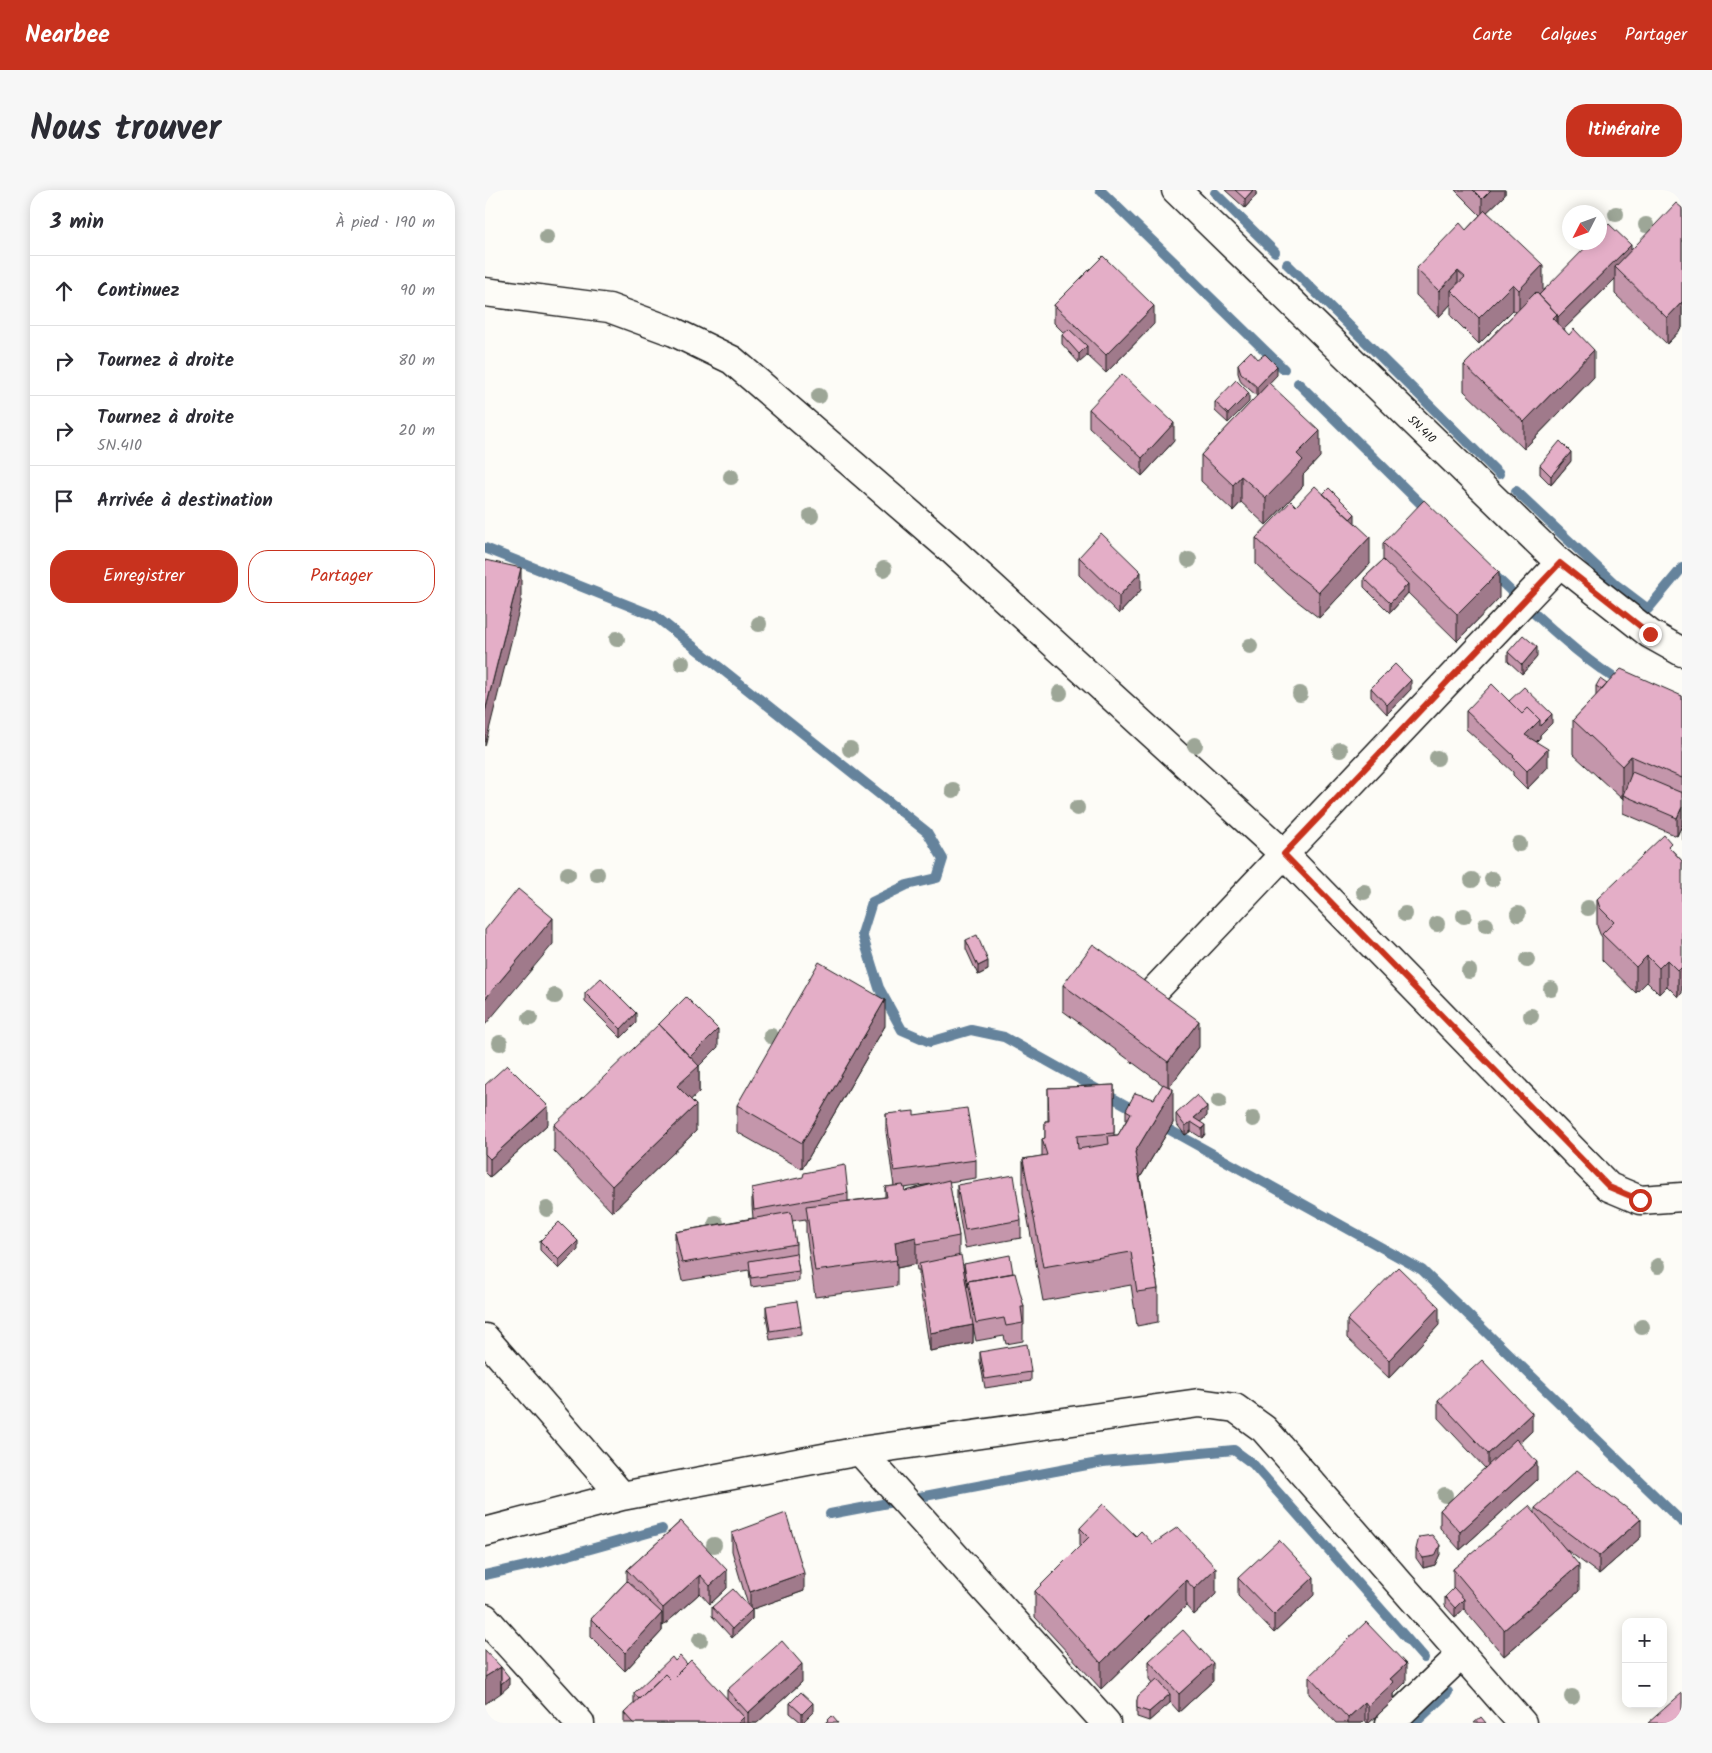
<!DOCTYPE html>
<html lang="fr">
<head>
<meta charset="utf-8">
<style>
  body { margin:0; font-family:Kalam,sans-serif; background:#f7f7f7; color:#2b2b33 }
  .controls { position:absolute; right:15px; bottom:15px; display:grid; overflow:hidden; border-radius:10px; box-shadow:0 2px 12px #0003 }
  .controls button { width:45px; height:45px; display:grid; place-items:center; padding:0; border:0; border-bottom:1px solid #e1e1e2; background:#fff; color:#2b2b33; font:25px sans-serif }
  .compass { position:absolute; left:1077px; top:15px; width:45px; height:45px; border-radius:50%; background:#fff; box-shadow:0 2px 12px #0003; rotate:228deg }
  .stop { position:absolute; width:15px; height:15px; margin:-11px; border:4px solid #c8321e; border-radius:50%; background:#fff }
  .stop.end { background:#c8321e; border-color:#fff; box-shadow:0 1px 5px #0008 }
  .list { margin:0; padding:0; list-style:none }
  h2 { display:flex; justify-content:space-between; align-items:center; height:65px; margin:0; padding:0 20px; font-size:21px }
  h2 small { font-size:16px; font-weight:400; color:#7c7c81 }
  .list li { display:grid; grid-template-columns:32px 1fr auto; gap:15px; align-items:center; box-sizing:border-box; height:70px; padding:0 20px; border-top:1px solid #e1e1e2 }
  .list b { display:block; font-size:19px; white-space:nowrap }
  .list p { margin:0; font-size:16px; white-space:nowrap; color:#7c7c81 }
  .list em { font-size:16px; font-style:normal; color:#7c7c81 }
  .actions { display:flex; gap:10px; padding:15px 20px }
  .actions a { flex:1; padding:11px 0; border:1px solid #c8321e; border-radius:20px; text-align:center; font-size:18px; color:#c8321e }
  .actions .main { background:#c8321e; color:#fff }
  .icon { flex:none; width:28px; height:28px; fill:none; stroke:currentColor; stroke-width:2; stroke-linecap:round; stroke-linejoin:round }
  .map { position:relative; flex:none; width:1197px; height:1533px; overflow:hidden; border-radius:20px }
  header { display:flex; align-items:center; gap:30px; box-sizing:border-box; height:70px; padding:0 25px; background:#c8321e; color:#fff }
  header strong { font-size:24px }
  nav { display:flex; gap:28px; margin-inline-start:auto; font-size:18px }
  .intro { display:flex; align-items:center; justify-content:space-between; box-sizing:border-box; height:120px; padding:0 30px }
  h1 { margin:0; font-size:35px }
  .button { padding:12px 22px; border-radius:20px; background:#c8321e; color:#fff; font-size:18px; font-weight:700 }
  main { display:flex; gap:30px; padding:0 30px }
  aside { flex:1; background:#fff; border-radius:20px; box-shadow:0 2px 12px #0003 }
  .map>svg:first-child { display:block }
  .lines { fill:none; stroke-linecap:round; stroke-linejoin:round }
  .stream { stroke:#65839c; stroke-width:10 }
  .street-casing { stroke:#1c1c1c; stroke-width:31 }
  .secondary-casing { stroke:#1c1c1c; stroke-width:31 }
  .street { stroke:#fdfcf7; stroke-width:28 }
  .secondary { stroke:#fdfcf7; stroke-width:28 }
  .tree { fill:#9da697 }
  .wall { fill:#c496ab; stroke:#1c1c1c; fill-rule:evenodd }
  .shaded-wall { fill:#a07a8b; stroke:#1c1c1c }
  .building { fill:#e4aec7; stroke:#1c1c1c }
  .route { stroke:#c8321e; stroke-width:6 }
  .labels { text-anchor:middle; stroke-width:4; stroke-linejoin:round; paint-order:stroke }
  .street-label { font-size:12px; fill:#1c1c1c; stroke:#fdfcf7 }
</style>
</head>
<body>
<header>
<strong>Nearbee</strong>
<nav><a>Carte</a><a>Calques</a><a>Partager</a></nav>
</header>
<div class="intro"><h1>Nous trouver</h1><a class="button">Itinéraire</a></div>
<main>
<aside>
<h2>3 min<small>À pied · 190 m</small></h2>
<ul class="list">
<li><svg class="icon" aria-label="ahead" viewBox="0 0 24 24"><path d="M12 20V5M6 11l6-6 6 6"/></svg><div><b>Continuez</b></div><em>90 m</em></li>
<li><svg class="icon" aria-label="right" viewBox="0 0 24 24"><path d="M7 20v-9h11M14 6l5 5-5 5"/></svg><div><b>Tournez à droite</b></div><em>80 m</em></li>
<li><svg class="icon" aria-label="right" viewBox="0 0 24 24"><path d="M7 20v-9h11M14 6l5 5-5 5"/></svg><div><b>Tournez à droite</b><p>5N.410</p></div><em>20 m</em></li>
<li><svg class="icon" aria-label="arrive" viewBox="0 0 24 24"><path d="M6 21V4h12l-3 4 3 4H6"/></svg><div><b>Arrivée à destination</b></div></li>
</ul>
<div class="actions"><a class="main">Enregistrer</a><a>Partager</a></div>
</aside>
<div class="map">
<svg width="1197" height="1533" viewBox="0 0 1197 1533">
  <rect width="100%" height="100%" fill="#fdfcf7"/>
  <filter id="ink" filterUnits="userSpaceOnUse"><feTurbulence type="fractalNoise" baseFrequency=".02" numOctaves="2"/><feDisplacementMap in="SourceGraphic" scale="10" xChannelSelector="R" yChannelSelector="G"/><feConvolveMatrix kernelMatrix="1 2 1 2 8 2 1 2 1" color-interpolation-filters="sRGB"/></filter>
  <g filter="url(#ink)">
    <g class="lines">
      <!-- stream -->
      <path class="stream" d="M615,0L799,179
        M730,3L790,62
        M802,74L1014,284
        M813,193L944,322
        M1031,301L1130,394L1163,419L1197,378
        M0,358L170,426L442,642L458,669L452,688L422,695L387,712L377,744L394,798L417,840L445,852L486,840L519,847L655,923
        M1005,381L1031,406
        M1040,415C1071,443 1103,473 1139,494
        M674,934L937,1080L1197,1332
        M345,1324L618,1272L749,1260L768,1274L939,1468
        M0,1385L59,1372L177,1339
        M930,1533L963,1502"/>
      <defs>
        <path id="street" d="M0,102L124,118L189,142L247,170L468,361L799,664L1124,997L1155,1010L1197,1007
          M670,800L1075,373
          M0,1148L137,1306
          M375,1261L621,1533
          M0,1342L137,1306L375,1261L714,1213L750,1218L779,1239L1037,1533
          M0,1428L95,1533
          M905,1533L976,1465"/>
        <path id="secondary" d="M691,0L1075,373L1165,444L1197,462"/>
      </defs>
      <!-- street casing -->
      <use href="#street" class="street-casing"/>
      <!-- secondary casing -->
      <use href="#secondary" class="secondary-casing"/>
      <!-- street -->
      <use href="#street" class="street"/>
      <!-- secondary -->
      <use href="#secondary" class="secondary"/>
    </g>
    <!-- trees -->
    <g class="tree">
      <circle cx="1131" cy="24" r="8"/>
      <circle cx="1161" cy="35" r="8"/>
      <circle cx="62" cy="47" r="8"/>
      <circle cx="334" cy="206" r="8"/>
      <circle cx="246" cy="287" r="8"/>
      <circle cx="326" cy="326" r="8"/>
      <circle cx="704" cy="370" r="8"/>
      <circle cx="399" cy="379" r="8"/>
      <circle cx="274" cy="434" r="8"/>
      <circle cx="132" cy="449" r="8"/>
      <circle cx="765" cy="456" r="8"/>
      <circle cx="197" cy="473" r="8"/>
      <circle cx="575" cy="503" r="8"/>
      <circle cx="815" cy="504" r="8"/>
      <circle cx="710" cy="555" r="8"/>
      <circle cx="365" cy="559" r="8"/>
      <circle cx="855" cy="560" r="8"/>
      <circle cx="952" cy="568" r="8"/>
      <circle cx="468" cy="600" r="8"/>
      <circle cx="592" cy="618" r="8"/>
      <circle cx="1034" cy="654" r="8"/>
      <circle cx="83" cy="684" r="8"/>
      <circle cx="112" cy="684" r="8"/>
      <circle cx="1007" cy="689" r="8"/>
      <circle cx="987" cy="690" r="8"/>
      <circle cx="879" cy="702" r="8"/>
      <circle cx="1103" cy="718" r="8"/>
      <circle cx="920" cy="724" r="8"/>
      <circle cx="1033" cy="724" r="8"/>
      <circle cx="979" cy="726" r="8"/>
      <circle cx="952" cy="734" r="8"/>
      <circle cx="1001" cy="735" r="8"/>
      <circle cx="1042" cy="770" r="8"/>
      <circle cx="984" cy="781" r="8"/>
      <circle cx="1066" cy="799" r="8"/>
      <circle cx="70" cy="806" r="8"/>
      <circle cx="1046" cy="826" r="8"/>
      <circle cx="45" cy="828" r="8"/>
      <circle cx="286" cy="846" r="8"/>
      <circle cx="15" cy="853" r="8"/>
      <circle cx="734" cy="911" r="8"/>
      <circle cx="768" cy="929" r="8"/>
      <circle cx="62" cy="1019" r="8"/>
      <circle cx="231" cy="1033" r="8"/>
      <circle cx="1173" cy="1076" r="8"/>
      <circle cx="1157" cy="1137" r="8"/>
      <circle cx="960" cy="1305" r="8"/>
      <circle cx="229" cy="1355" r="8"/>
      <circle cx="215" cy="1450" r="8"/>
      <circle cx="1087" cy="1507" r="8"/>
    </g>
    <!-- wall -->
    <path class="wall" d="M740,0H771V5L760,18Z
      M970,0H1020V5L1002,22L1058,101L1146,60L1197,18V138L1182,154L1130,104V89L1079,139L1109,187L1039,259L979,201V175L1031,122L1028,120L994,154L966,126V114L954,127L931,105V79L981,40L995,25Z
      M569,115L669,134L621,183L602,165L594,173L577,154V145L579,143L569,133Z
      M773,169L792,185L784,193L835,267L818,285V296L781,335L756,312L748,321L716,291V265L772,206L756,192L753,183V174Z
      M730,212H764L743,233L730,221Z
      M604,219L689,251L657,286L604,237Z
      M1086,271L1066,295L1055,284V275Z
      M811,316L870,334L885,374L834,428L803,404L771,374V348Z
      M898,353L1014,408L972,451L923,403L905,423L879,397V388L898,370Z
      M594,367L656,400L634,424L594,385Z
      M1023,462L1052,467L1037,484L1023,471Z
      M1122,494L1197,506V650V635L1192,646L1138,623V608L1137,609L1088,564V530L1111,506V496Z
      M886,498L926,499L902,524L886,507Z
      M1024,511L1067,533L1055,545V548L1051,552L1063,577L1042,599L1028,585V582L981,539V521Z
      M1186,659L1197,671L1193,807L1182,796L1174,804L1162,792L1151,803L1117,770V747L1115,744L1112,736V709Z
      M481,750L503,780L493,785L481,759Z
      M578,795L714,857L684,897L688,933L655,988L673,1099V1132L652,1136L646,1095L558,1111L538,1003V969L557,966V949L560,948V931H563V898L629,895V945H633L641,931V920L669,909L678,895L578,821Z
      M100,803L151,833L136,848L100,812Z
      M400,836L317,979L252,942V915Z
      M233,857L214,876V902L205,910L211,941L127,1022L69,961V935Z
      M0,895L63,934L5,987L0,982Z
      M401,924L429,925L491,970V988L464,992L474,1046V1066L479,1081V1074L528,1083L539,1117V1135H538V1151L521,1154L519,1146L491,1151L488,1135V1153L445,1161L434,1092V1080H432L431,1074L412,1078V1096L330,1107L321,1042V1029L307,1031L311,1054V1063L314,1081V1091L266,1097L264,1080L197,1091L190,1060V1042L268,1028L267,1016V998L363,1003V1011L400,1007V997L409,996L401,942ZM447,994L420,1001L419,998Z
      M691,924L722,926L715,932L720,944L717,948L706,941L700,945L691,933Z
      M472,995L536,1030V1048L480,1058L472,1013Z
      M55,1051L93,1060L74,1079L55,1060Z
      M281,1116L316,1136V1145L285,1150L281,1125Z
      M862,1130L954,1135L904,1188L862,1148Z
      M495,1162L546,1182V1191L500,1198L495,1171Z
      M953,1210L1047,1241L1034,1253L1052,1290L975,1360L955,1338V1320L1000,1278L953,1228Z
      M1050,1318L1156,1347L1114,1384L1079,1358L1094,1401L1019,1466L979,1419L970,1427L960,1416V1407L968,1399V1379L1050,1324Z
      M196,1331L242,1398L225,1414L215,1403L178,1436L177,1435V1441L140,1481L106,1447V1429L142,1391V1380Z
      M595,1338L651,1346L668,1354L731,1404L709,1425L701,1416L616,1499L550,1427V1401L595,1356Z
      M247,1343L319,1401L267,1419V1429L247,1448L227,1426V1417L263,1415L247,1361Z
      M931,1359L955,1364L950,1375L938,1378L931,1368Z
      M753,1388L829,1405L789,1443L753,1406Z
      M190,1471L202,1474L242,1509V1500L317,1492L272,1533H139V1523L150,1513L149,1512V1503Z
      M664,1471L728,1491L694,1522L685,1512L664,1531L652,1527V1510L667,1493L664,1489Z
      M824,1486L921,1492L909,1504V1510L884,1533H882L880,1530L877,1533H851L824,1504Z
      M305,1513L328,1522L317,1533L305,1523Z"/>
    <!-- shaded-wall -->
    <path class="shaded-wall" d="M768,0H771V5L760,18V9Z
      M1006,0H1020V5L997,27V9Z
      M1146,55V73L1130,77V89L1073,145V127Z
      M1058,75V101L1034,126V100Z
      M973,81V107L966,100V114L954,127V101Z
      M1028,94V120L994,154V128Z
      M1197,112V138L1182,154V128Z
      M669,116V134L621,183V165Z
      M1072,124V150L1068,128Z
      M602,156V166L594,173V164Z
      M1109,160V187L1039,259V232Z
      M792,176V185L772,206V197Z
      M764,203V212L743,233V224Z
      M689,233V251L657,286V268Z
      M835,241V267L818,285V296L781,335V308L812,264Z
      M1086,262V271L1066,295V286Z
      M756,286V312L748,321V295Z
      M870,324V334L857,338Z
      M885,347V374L834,428V402Z
      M36,378V412L0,556V522Z
      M656,382V400L634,424V406Z
      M1014,382V408L972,451V424Z
      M923,394V403L905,423V413Z
      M1052,457V467L1037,484V475Z
      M926,490V499L902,524V515Z
      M1067,524V533L1055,545V548L1040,563V545L1055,530Z
      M1063,559V577L1042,599V581Z
      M1146,566V600L1138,605V608L1137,609V576Z
      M1197,617V635L1192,646V628Z
      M68,728V754L0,835V809Z
      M1162,766V792L1151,803V777Z
      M1182,770V796L1174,804V778Z
      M503,771V780L493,785V776Z
      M1197,777V803L1193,807V781Z
      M400,810V836L317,979V953Z
      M151,823V833L136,848V839Z
      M714,831V857L683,899V872Z
      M233,839V857L214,876V902L192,923V896L204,867Z
      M688,899V933L650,996V962Z
      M211,915V941L127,1022V996Z
      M63,916V934L5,987V969Z
      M722,917V926L712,935L709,928Z
      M706,932V941L700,945V936Z
      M720,935V944L717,948V939Z
      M431,1047V1074L412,1078L410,1052Z
      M93,1051V1060L74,1079V1070Z
      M954,1117V1135L904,1188V1170Z
      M488,1135V1153L445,1161V1143Z
      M1047,1223V1241L1003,1282V1264Z
      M1052,1272V1290L975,1360V1342Z
      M1156,1329V1347L1114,1384V1366Z
      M955,1355V1364L950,1375L938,1378V1368Z
      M1094,1375V1401L1019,1466V1440Z
      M731,1378V1404L709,1425V1399Z
      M242,1380V1398L225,1414V1396Z
      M319,1383V1401L265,1420V1402Z
      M215,1385V1403L178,1436V1418Z
      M829,1387V1405L789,1443V1425Z
      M701,1390V1416L616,1499V1473Z
      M979,1409V1419L970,1427V1418Z
      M267,1420V1429L247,1448V1439Z
      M177,1423V1441L140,1481V1463Z
      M728,1473V1491L694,1522V1504Z
      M317,1474V1492L272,1533H263V1523Z
      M921,1474V1492L909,1504V1510L884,1533H883V1516L905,1489Z
      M16,1477V1503L0,1514V1487Z
      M24,1487V1496L16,1503V1494Z
      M685,1504V1513L664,1531V1522Z
      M880,1512V1530L877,1533H863V1528Z
      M328,1513V1522L317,1533V1524Z
      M259,1527V1533H253Z"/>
    <!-- building -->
    <path class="building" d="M750,0H768L760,9Z
      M988,0H1006L997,9Z
      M1191,13L1197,18V112L1182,128L1130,77Z
      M1000,20L1058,75L1034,100L1028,94L994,128L966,100L980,87L973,81L954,101L931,79L975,33L981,40Z
      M1124,34L1146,55L1073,127L1072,124L1054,105L1106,52H1114V44Z
      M618,66L669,116L621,165L569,115Z
      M1051,102L1072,124L1068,128L1084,145L1089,139L1109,160L1039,232L979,175Z
      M584,139L602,156L594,164L577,145Z
      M766,161L773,169L780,164L792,176L772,197L756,183L753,174Z
      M637,184L689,233L657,268L604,219Z
      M751,190L764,203L743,224L730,212Z
      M784,193L835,241L812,264L818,270L781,308L756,286L748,295L716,265Z
      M1075,251L1086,262L1066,286L1055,275Z
      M830,296L885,347L834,402L803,378L771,348L806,311L811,316Z
      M844,298L870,324L865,329L838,304Z
      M939,310L1014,382L972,424L898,353Z
      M616,343L656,382L634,406L594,367Z
      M0,370L36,378L0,522Z
      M898,370L923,394L905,413L879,388Z
      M1038,445L1052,457L1037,475L1023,462Z
      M910,474L926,490L902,515L886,498Z
      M1136,479L1197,506V588L1146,566L1137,576L1088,530Z
      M1115,489L1122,494L1117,500L1111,496Z
      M1007,494L1037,524L1043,518L1055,530L1040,545L1063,559L1042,581L1028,567L1029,566L981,521Z
      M1039,497L1067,524L1055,536V530L1043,518L1037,524L1024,511Z
      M1147,582L1197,603V617L1192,628L1138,605Z
      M1179,645L1186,653L1183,656L1197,671V777L1193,781L1182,770L1174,778L1162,766L1151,777L1117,744L1129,732L1115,718L1112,709Z
      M33,699L68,728L0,809V740Z
      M492,745L503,771L493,776L481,750Z
      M608,754L714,831L683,872L578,795Z
      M334,772L400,810L317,953L252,915Z
      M116,788L151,823L136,839L100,803Z
      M201,807L233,839L205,867L174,834Z
      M174,834L214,876L192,896L211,915L127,996L69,935Z
      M22,875L63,916L5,969L0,964V895Z
      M678,894L688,899L650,962L673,1099L652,1102L646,1062L558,1077L538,969L562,965L557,949L560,948V931H564L563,898L629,895V943L592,946L593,959L624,954L623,946L633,945L646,923L641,920L650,903L669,909Z
      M712,905L722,917L709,928L720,935L717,939L706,932L700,936L691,924Z
      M482,918L491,970L409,981L401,924L429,921V925Z
      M360,975L363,1003L269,1020L267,998L318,987L319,983Z
      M529,985L536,1030L480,1040L472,995Z
      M464,990L474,1046L432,1054L431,1047L410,1052L412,1070L330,1081L321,1016L402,1007L400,997L418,995L420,1001Z
      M306,1022L311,1054L197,1073L190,1042Z
      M74,1032L93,1051L74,1070L55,1051Z
      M311,1063L314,1081L266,1088L264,1071Z
      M476,1065L488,1135L445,1143L434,1074Z
      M525,1065L528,1083L483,1091V1097L479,1074Z
      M913,1077L954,1117L904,1170L862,1130Z
      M530,1083L539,1117H536L538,1133L521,1136L519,1128L491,1133L483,1091Z
      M312,1111L316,1136L285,1141L281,1116Z
      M542,1154L546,1182L500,1189L495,1162Z
      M997,1170L1047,1223L1003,1264L953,1210Z
      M1031,1249L1052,1272L975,1342L955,1320Z
      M1092,1280L1156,1329L1114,1366L1050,1318Z
      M618,1314L651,1346L656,1341L668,1354L693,1337L731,1378L709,1399L701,1390L616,1473L550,1401L604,1347L595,1338Z
      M1044,1316L1094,1375L1019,1440L968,1379Z
      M301,1323L319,1383L265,1402L247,1343Z
      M196,1331L242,1380L225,1396L215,1385L178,1418L142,1380Z
      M947,1345L955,1355L950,1366L938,1368L931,1359L934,1347Z
      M794,1350L829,1387L789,1425L753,1388Z
      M142,1391L177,1423L140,1463L106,1429Z
      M969,1398L979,1409L970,1418L960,1407Z
      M248,1399L267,1420L247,1439L227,1417Z
      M881,1432L921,1474L905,1489L909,1492L883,1516L880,1512L863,1528L824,1486Z
      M698,1440L728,1473L694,1504L664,1471Z
      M297,1451L317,1474L263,1523L242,1500Z
      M0,1460L16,1477L0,1487Z
      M195,1466L202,1474L186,1490L180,1484L154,1509L149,1503L187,1467L190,1471Z
      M206,1470L259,1527L253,1533H148L139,1523L180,1484L186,1490Z
      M16,1477L24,1487L16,1494Z
      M672,1489L685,1504L664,1522L652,1518V1510L653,1506Z
      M316,1502L328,1513L317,1524L305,1513Z
      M1197,1503V1533H1163Z
      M347,1526L353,1533H340Z
      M996,1527L1001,1533H989Z"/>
  </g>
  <g class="lines" filter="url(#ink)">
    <!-- route -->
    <path class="route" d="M1155,1010L1124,997L799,664L1075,373L1165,444"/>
  </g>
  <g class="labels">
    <!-- street labels -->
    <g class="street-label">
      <text transform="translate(937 239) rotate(44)" y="4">5N.410</text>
    </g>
  </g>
</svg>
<div class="controls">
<button>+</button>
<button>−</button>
</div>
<svg class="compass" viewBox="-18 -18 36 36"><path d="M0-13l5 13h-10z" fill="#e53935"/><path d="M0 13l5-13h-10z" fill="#7c7c81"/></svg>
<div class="stop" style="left:1155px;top:1010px"></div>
<div class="stop end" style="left:1165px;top:444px"></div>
</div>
</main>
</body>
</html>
